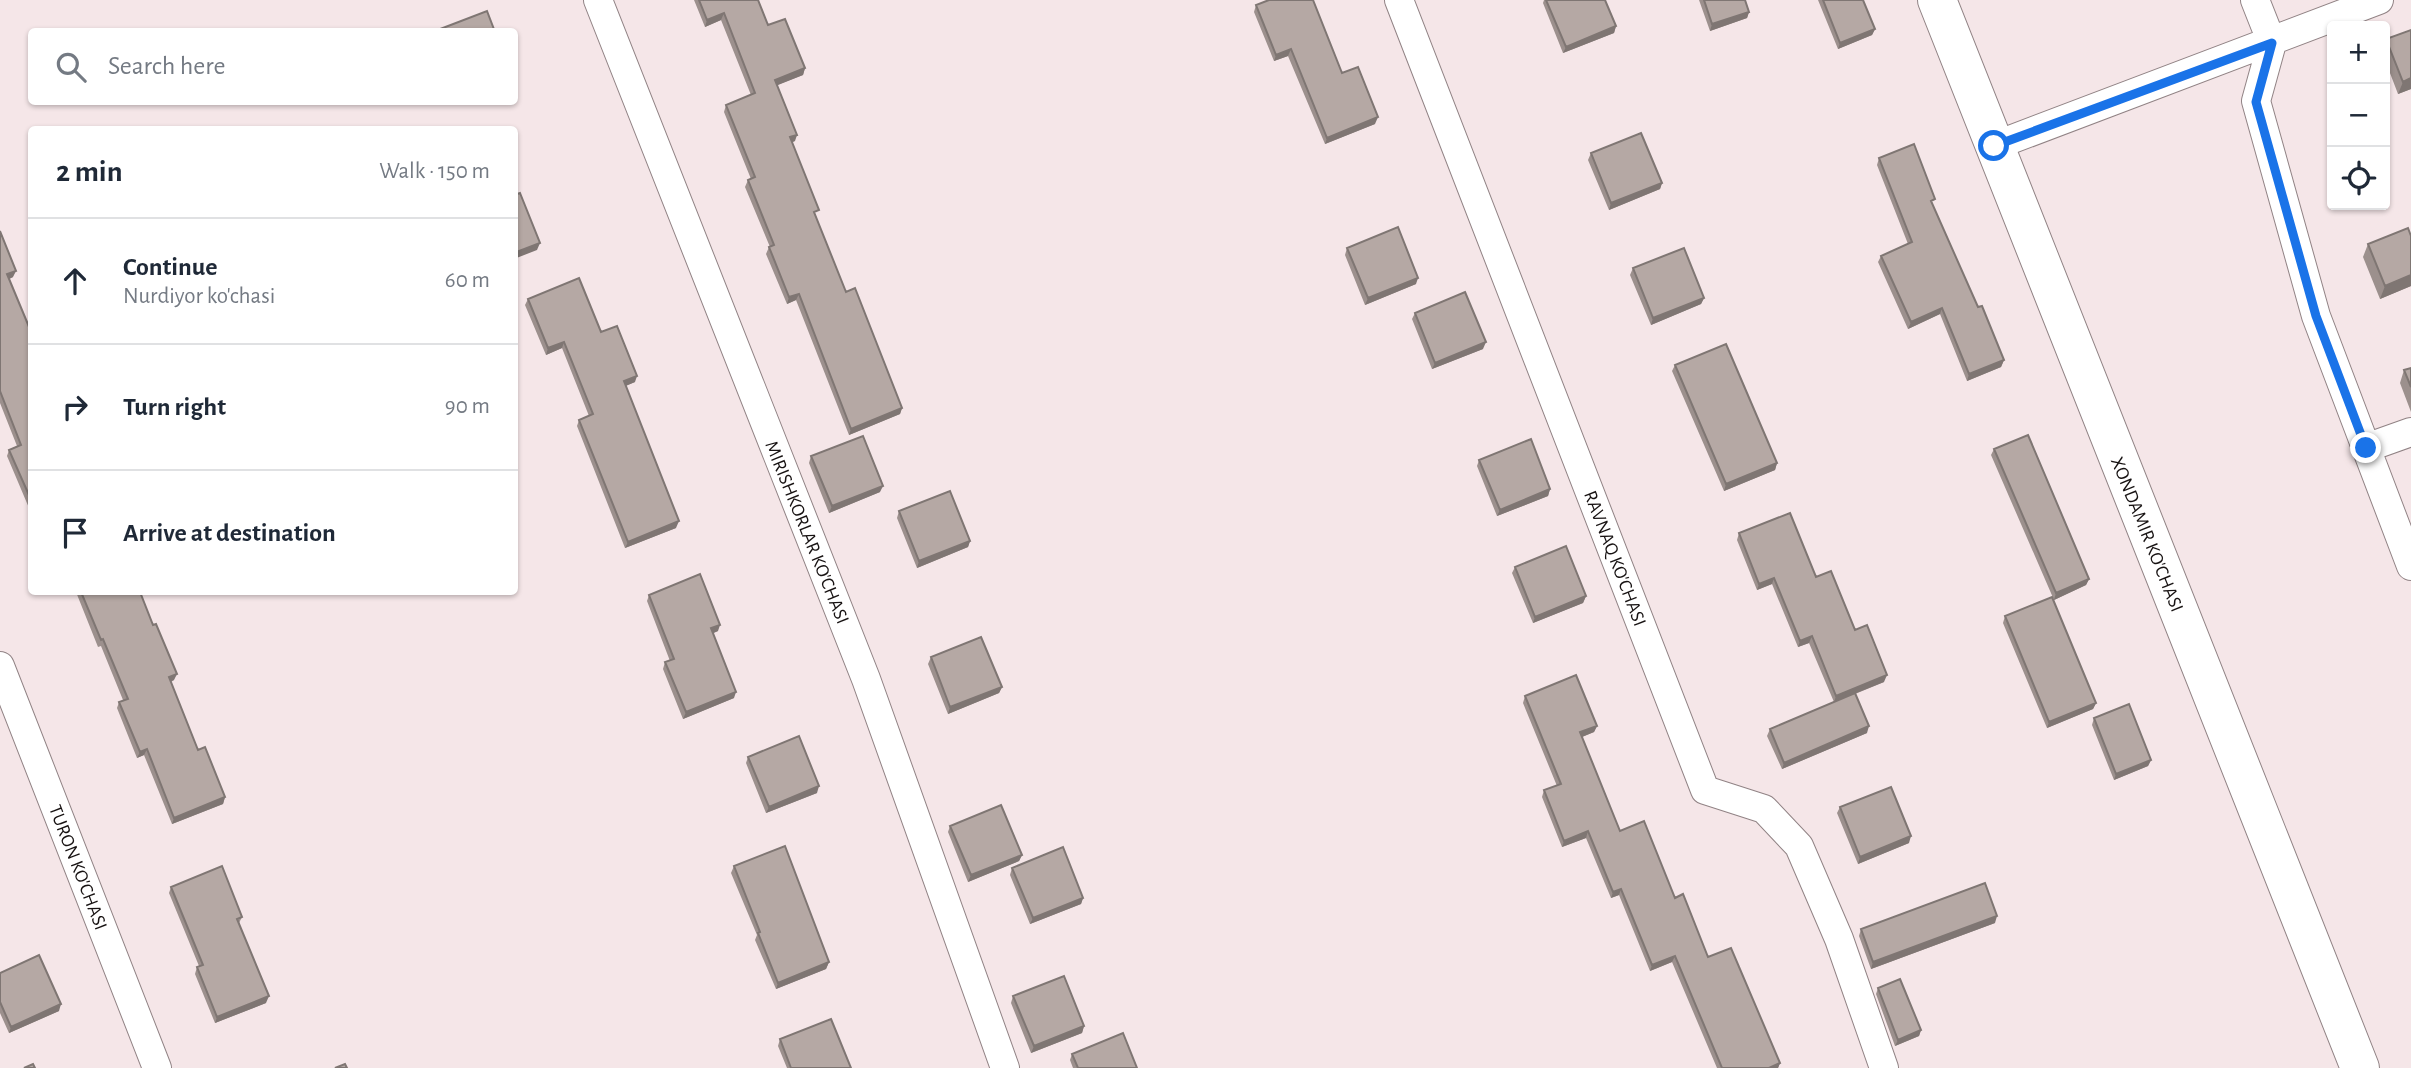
<!DOCTYPE html>
<html lang="en">
<head>
<meta charset="utf-8">
<style>
  body { margin:0; font-family:"Alegreya Sans",sans-serif; background:#f6f6f7; color:#1f2937 }
  .controls { position:absolute; right:21px; top:21px; display:grid; overflow:hidden; border-radius:7px; box-shadow:0 2px 5px #0004 }
  .controls button { width:63px; height:63px; display:grid; place-items:center; padding:0; border:0; border-bottom:2px solid #e0e1e3; background:#fff; color:#1f2937; font:35px sans-serif }
  .stop { position:absolute; width:21px; height:21px; margin:-16px; border:5px solid #1a73e8; border-radius:50%; background:#fff }
  .stop.end { background:#1a73e8; border-color:#fff; box-shadow:0 2px 7px #0008 }
  .list { margin:0; padding:0; list-style:none }
  h2 { display:flex; justify-content:space-between; align-items:center; height:91px; margin:0; padding:0 28px; font-size:30px }
  h2 small { font-size:23px; font-weight:400; color:#747a83 }
  .list li { display:grid; grid-template-columns:46px 1fr auto; gap:21px; align-items:center; box-sizing:border-box; height:126px; padding:0 28px; border-top:2px solid #e0e1e3 }
  .list b { display:block; font-size:26px; white-space:nowrap }
  .list p { margin:0; font-size:23px; white-space:nowrap; color:#747a83 }
  .list em { font-size:23px; font-style:normal; color:#747a83 }
  .icon { flex:none; width:38px; height:38px; fill:none; stroke:currentColor; stroke-width:2; stroke-linecap:round; stroke-linejoin:round }
  .map { position:relative; flex:none; width:2411px; height:1068px; overflow:hidden }
  .search { position:absolute; background:#fff; box-shadow:0 2px 5px #0004; left:28px; top:28px; width:490px; height:77px; display:flex; align-items:center; gap:18px; box-sizing:border-box; padding:0 24px; border-radius:7px; color:#747a83; font-size:26px }
  .panel { position:absolute; background:#fff; box-shadow:0 2px 5px #0004; left:28px; top:126px; width:490px; height:469px; border-radius:7px }
  .map>svg:first-child { display:block }
  .lines { fill:none; stroke-linecap:round; stroke-linejoin:round }
  .minor-casing { stroke:#918385; stroke-width:30 }
  .secondary-casing { stroke:#918385; stroke-width:40 }
  .minor { stroke:#fff; stroke-width:28 }
  .secondary { stroke:#fff; stroke-width:38 }
  .wall { fill:#9c908d }
  .shaded-wall { fill:#7f7673 }
  .building { fill:#b5a8a4; stroke:#7f7673; stroke-width:2 }
  .route { stroke:#1a73e8; stroke-width:9 }
  .labels { text-anchor:middle; stroke-width:5; stroke-linejoin:round; paint-order:stroke }
  .street-label { font-size:19px; fill:#171212; stroke:#fff }
</style>
</head>
<body>
<div class="map">
<svg width="2411" height="1068" viewBox="0 0 2411 1068">
  <rect width="100%" height="100%" fill="#f5e6e8"/>
  <g class="lines">
    <defs>
      <path id="minor" d="M598,0L866,679L1005,1068
        M1399,0L1705,790L1764,809L1799,846L1839,939L1884,1068
        M2255,0L2272,43L2256,101L2316,316L2411,566
        M1994,146L2379,0
        M2366,448L2411,432
        M0,666L157,1068"/>
      <path id="secondary" d="M1937,0L2360,1068"/>
    </defs>
    <!-- minor casing -->
    <use href="#minor" class="minor-casing"/>
    <!-- secondary casing -->
    <use href="#secondary" class="secondary-casing"/>
    <!-- minor -->
    <use href="#minor" class="minor"/>
    <!-- secondary -->
    <use href="#secondary" class="secondary"/>
  </g>
  <!-- wall -->
  <path class="wall" d="M694,0H758L768,25L805,68L803,75L777,85L795,141L792,142L816,217L846,292L902,408L900,414L849,435L796,300L787,304L766,254L769,247H770L745,187L748,180L751,179L724,112L726,105L751,95L721,20L705,27Z
    M1544,0H1605L1616,26L1614,33L1563,53L1543,3Z
    M1699,0H1745L1749,12L1747,18L1710,31Z
    M1818,0H1863L1875,29L1872,35L1838,49Z
    M1256,5L1342,73L1375,124L1325,144L1288,56L1274,61L1254,12Z
    M2386,39L2411,89L2398,94L2385,60V44Z
    M1591,153L1662,183L1660,189L1609,210L1588,160Z
    M1879,158L1933,205L1978,307L2004,360L2001,367L1967,381L1940,314L1908,329L1878,262L1881,256L1908,244L1877,165Z
    M0,231L13,277L9,279L32,334V515L7,456L9,450L17,446L0,403Z
    M2411,236V286L2380,299L2363,257L2368,244Z
    M1347,248L1416,284L1365,305L1345,255Z
    M1633,268L1704,298L1701,304L1651,325L1630,275Z
    M528,299L601,332L635,382L625,386L676,528L625,548L577,426L579,420L589,416L562,348L546,355L525,305Z
    M1415,313L1483,349L1432,369L1412,319Z
    M1675,365L1777,463L1775,470L1724,491L1672,371Z
    M2411,368V412L2400,383L2404,370Z
    M1994,449L2089,579L2086,585L2054,600L1991,455Z
    M811,456L880,492L829,513L809,463Z
    M1479,460L1550,489L1548,496L1497,516L1477,466Z
    M899,511L970,541L968,547L917,568L897,518Z
    M1739,533L1816,577L1884,682L1855,694L1867,733L1782,769L1767,736L1770,729L1834,702L1809,643L1798,647L1772,584L1757,590L1737,540Z
    M1515,567L1586,596L1583,603L1533,623L1512,573Z
    M76,592H140L174,680L171,682L198,750L225,797L223,804L172,824L144,755L137,758L117,708L119,702L123,700L101,646L98,647Z
    M649,595L718,631L713,633L734,698L683,719L663,669L665,662L670,661L647,601Z
    M2005,616L2096,703L2093,709L2047,728L2003,623Z
    M931,657L1002,687L999,693L948,714L928,664Z
    M1525,696L1597,726L1594,732L1582,737L1620,831L1675,898L1708,957L1780,1063L1778,1068H1717L1672,962L1650,971L1619,895L1611,898L1586,838L1562,847L1542,797L1544,790L1557,786L1523,703Z
    M2094,718L2151,760L2148,766L2114,780L2092,725Z
    M748,757L817,793L766,813L746,763Z
    M1840,807L1909,843L1858,864L1837,813Z
    M950,826L1022,855L1019,861L968,882L948,832Z
    M734,866L829,962L826,969L776,989L755,940L757,935L731,873Z
    M1012,868L1083,898L1081,904L1030,924L1010,875Z
    M171,887L242,917L239,923L266,1003L215,1023L195,974L197,967L199,966L169,893Z
    M1995,923L1871,969L1859,936L1861,929Z
    M0,973L59,1011L9,1033L0,1013Z
    M1878,988L1921,1030L1919,1036L1895,1046L1876,994Z
    M1013,996L1084,1026L1082,1033L1031,1053L1011,1003Z
    M780,1039L851,1068H787L778,1046Z
    M1072,1054L1137,1068H1073L1070,1060Z"/>
  <!-- shaded-wall -->
  <path class="shaded-wall" d="M1749,12L1747,18L1710,31L1712,24Z
    M724,13L721,20L705,27L707,20Z
    M1616,26L1614,33L1563,53L1566,47Z
    M1875,29L1872,35L1838,49L1840,43Z
    M1291,49L1288,56L1274,61L1276,55Z
    M805,68L803,75L773,87L775,80Z
    M2411,78V89L2398,94L2403,82Z
    M1378,117L1375,124L1325,144L1327,138Z
    M797,135L795,141L788,144L790,137Z
    M1662,183L1660,189L1609,210L1611,203Z
    M540,243L537,250L514,259V253Z
    M16,271L13,277L5,281L7,274Z
    M2411,275V286L2380,299L2385,286Z
    M1418,278L1416,284L1365,305L1368,298Z
    M799,294L796,300L787,304L789,297Z
    M1704,298L1701,304L1651,325L1653,318Z
    M1942,308L1940,314L1908,329L1911,322Z
    M564,342L562,348L546,355L548,348Z
    M1486,342L1483,349L1432,369L1435,363Z
    M2004,360L2001,367L1967,381L1969,374Z
    M637,376L635,382L621,388L624,381Z
    M902,408L900,414L849,435L851,429Z
    M1777,463L1775,470L1724,491L1726,484Z
    M883,486L880,492L829,513L832,506Z
    M1550,489L1548,496L1497,516L1500,510Z
    M679,521L676,528L625,548L628,542Z
    M970,541L968,547L917,568L919,561Z
    M1774,578L1772,584L1757,590L1759,584Z
    M2089,579L2086,585L2054,600L2056,593Z
    M1586,596L1583,603L1533,623L1535,617Z
    M720,625L718,631L709,635L711,628Z
    M1812,636L1809,643L1798,647L1800,641Z
    M177,674L174,680L166,683L169,677Z
    M1887,675L1884,682L1834,702L1836,696Z
    M1002,687L999,693L948,714L950,707Z
    M736,692L734,698L683,719L686,712Z
    M2096,703L2093,709L2047,728L2049,722Z
    M1597,726L1594,732L1577,739L1580,732Z
    M1869,726L1867,733L1782,769L1784,763Z
    M147,749L144,755L137,758L140,752Z
    M2151,760L2148,766L2114,780L2116,774Z
    M819,786L817,793L766,813L769,807Z
    M225,797L223,804L172,824L174,818Z
    M1588,831L1586,838L1562,847L1564,841Z
    M1911,836L1909,843L1858,864L1860,857Z
    M1022,855L1019,861L968,882L971,875Z
    M1621,889L1619,895L1611,898L1613,892Z
    M1083,898L1081,904L1030,924L1033,918Z
    M1997,916L1995,923L1871,969L1873,962Z
    M1675,956L1672,962L1650,971L1652,965Z
    M829,962L826,969L776,989L778,983Z
    M269,996L266,1003L215,1023L217,1017Z
    M61,1004L59,1011L9,1033L11,1027Z
    M1084,1026L1082,1033L1031,1053L1034,1046Z
    M1921,1030L1919,1036L1895,1046L1898,1040Z
    M1780,1063L1778,1068H1769Z"/>
  <!-- building -->
  <path class="building" d="M699,0H758L768,25L785,19L805,68L775,80L797,135L790,137L819,210L814,212L846,292L855,288L902,408L851,429L799,294L789,297L769,247L774,245L748,180L755,177L726,105L755,93L724,13L707,20Z
    M1269,0H1313L1342,73L1358,67L1378,117L1327,138L1291,49L1276,55L1256,5Z
    M1546,0H1605L1616,26L1566,47Z
    M1704,0H1745L1749,12L1712,24Z
    M1823,0H1863L1875,29L1840,43Z
    M487,11L495,32L435,31Z
    M2411,30V78L2403,82L2386,39Z
    M1641,133L1662,183L1611,203L1591,153Z
    M1914,144L1935,199L1931,201L1978,307L1982,306L2004,360L1969,374L1942,308L1911,322L1881,256L1912,242L1879,158Z
    M520,193L540,243L514,253V195Z
    M1398,227L1418,278L1368,298L1347,248Z
    M2408,228L2411,236V275L2385,286L2368,244Z
    M0,231L16,271L7,274L32,334V502L9,450L21,445L0,391Z
    M1684,248L1704,298L1653,318L1633,268Z
    M579,278L601,332L617,326L637,376L624,381L679,521L628,542L579,420L593,414L564,342L548,348L528,299Z
    M1465,292L1486,342L1435,363L1415,313Z
    M1726,344L1777,463L1726,484L1675,365Z
    M2411,368V387L2404,370Z
    M2028,435L2089,579L2056,593L1994,449Z
    M863,436L883,486L832,506L811,456Z
    M1531,439L1550,489L1500,510L1479,460Z
    M950,491L970,541L919,561L899,511Z
    M1790,513L1816,577L1831,571L1855,630L1867,625L1887,675L1836,696L1812,636L1800,641L1774,578L1759,584L1739,533Z
    M1566,546L1586,596L1535,617L1515,567Z
    M700,574L720,625L711,628L736,692L686,712L665,662L674,659L649,595Z
    M81,592H140L153,625L156,624L177,674L169,677L198,750L205,747L225,797L174,818L147,749L140,752L119,702L128,699L103,639L101,640Z
    M2052,597L2096,703L2049,722L2005,616Z
    M981,637L1002,687L950,707L931,657Z
    M1576,675L1597,726L1580,732L1620,831L1644,821L1675,898L1683,894L1708,957L1731,948L1780,1063L1769,1068H1722L1675,956L1652,965L1621,889L1613,892L1588,831L1564,841L1544,790L1561,784L1525,696Z
    M1855,693L1869,726L1784,763L1770,729Z
    M2129,704L2151,760L2116,774L2094,718Z
    M799,736L819,786L769,807L748,757Z
    M1891,787L1911,836L1860,857L1840,807Z
    M1001,805L1022,855L971,875L950,826Z
    M785,846L829,962L778,983L758,933L760,932L734,866Z
    M1063,847L1083,898L1033,918L1012,868Z
    M222,866L242,917L237,919L269,996L217,1017L197,967L203,965L171,887Z
    M1985,883L1997,916L1873,962L1861,929Z
    M39,955L61,1004L11,1027L0,1002V973Z
    M1064,976L1084,1026L1034,1046L1013,996Z
    M1900,979L1921,1030L1898,1040L1878,988Z
    M831,1019L851,1068H791L780,1039Z
    M1123,1033L1137,1068H1078L1072,1054Z
    M33,1064L35,1068H24Z
    M345,1064L347,1068H335Z"/>
  <g class="lines">
    <!-- route -->
    <path class="route" d="M1994,146L2272,43L2256,102L2316,316L2366,448"/>
  </g>
  <g class="labels">
    <!-- street labels -->
    <g class="street-label">
      <text transform="translate(808 532) rotate(68)" y="7">MIRISHKORLAR KO'CHASI</text>
      <text transform="translate(2148 534) rotate(68)" y="7">XONDAMIR KO'CHASI</text>
      <text transform="translate(1616 558) rotate(69)" y="7">RAVNAQ KO'CHASI</text>
      <text transform="translate(79 867) rotate(69)" y="7">TURON KO'CHASI</text>
    </g>
  </g>
</svg>
<div class="controls">
<button>+</button>
<button>−</button>
<button><svg class="icon" aria-label="locate" viewBox="0 0 24 24"><circle cx="12" cy="12" r="6"/><path d="M12 2v4M12 18v4M2 12h4M18 12h4"/></svg></button>
</div>
<div class="stop" style="left:1994px;top:146px"></div>
<div class="stop end" style="left:2366px;top:448px"></div>
<div class="search"><svg class="icon" aria-label="search" viewBox="0 0 24 24"><circle cx="10" cy="10" r="6"/><path d="M15 15l6 6"/></svg>Search here</div>
<section class="panel">
<h2>2 min<small>Walk · 150 m</small></h2>
<ul class="list">
<li><svg class="icon" aria-label="ahead" viewBox="0 0 24 24"><path d="M12 20V5M6 11l6-6 6 6"/></svg><div><b>Continue</b><p>Nurdiyor ko'chasi</p></div><em>60 m</em></li>
<li><svg class="icon" aria-label="right" viewBox="0 0 24 24"><path d="M7 20v-9h11M14 6l5 5-5 5"/></svg><div><b>Turn right</b></div><em>90 m</em></li>
<li><svg class="icon" aria-label="arrive" viewBox="0 0 24 24"><path d="M6 21V4h12l-3 4 3 4H6"/></svg><div><b>Arrive at destination</b></div></li>
</ul>
</section>
</div>
</body>
</html>
